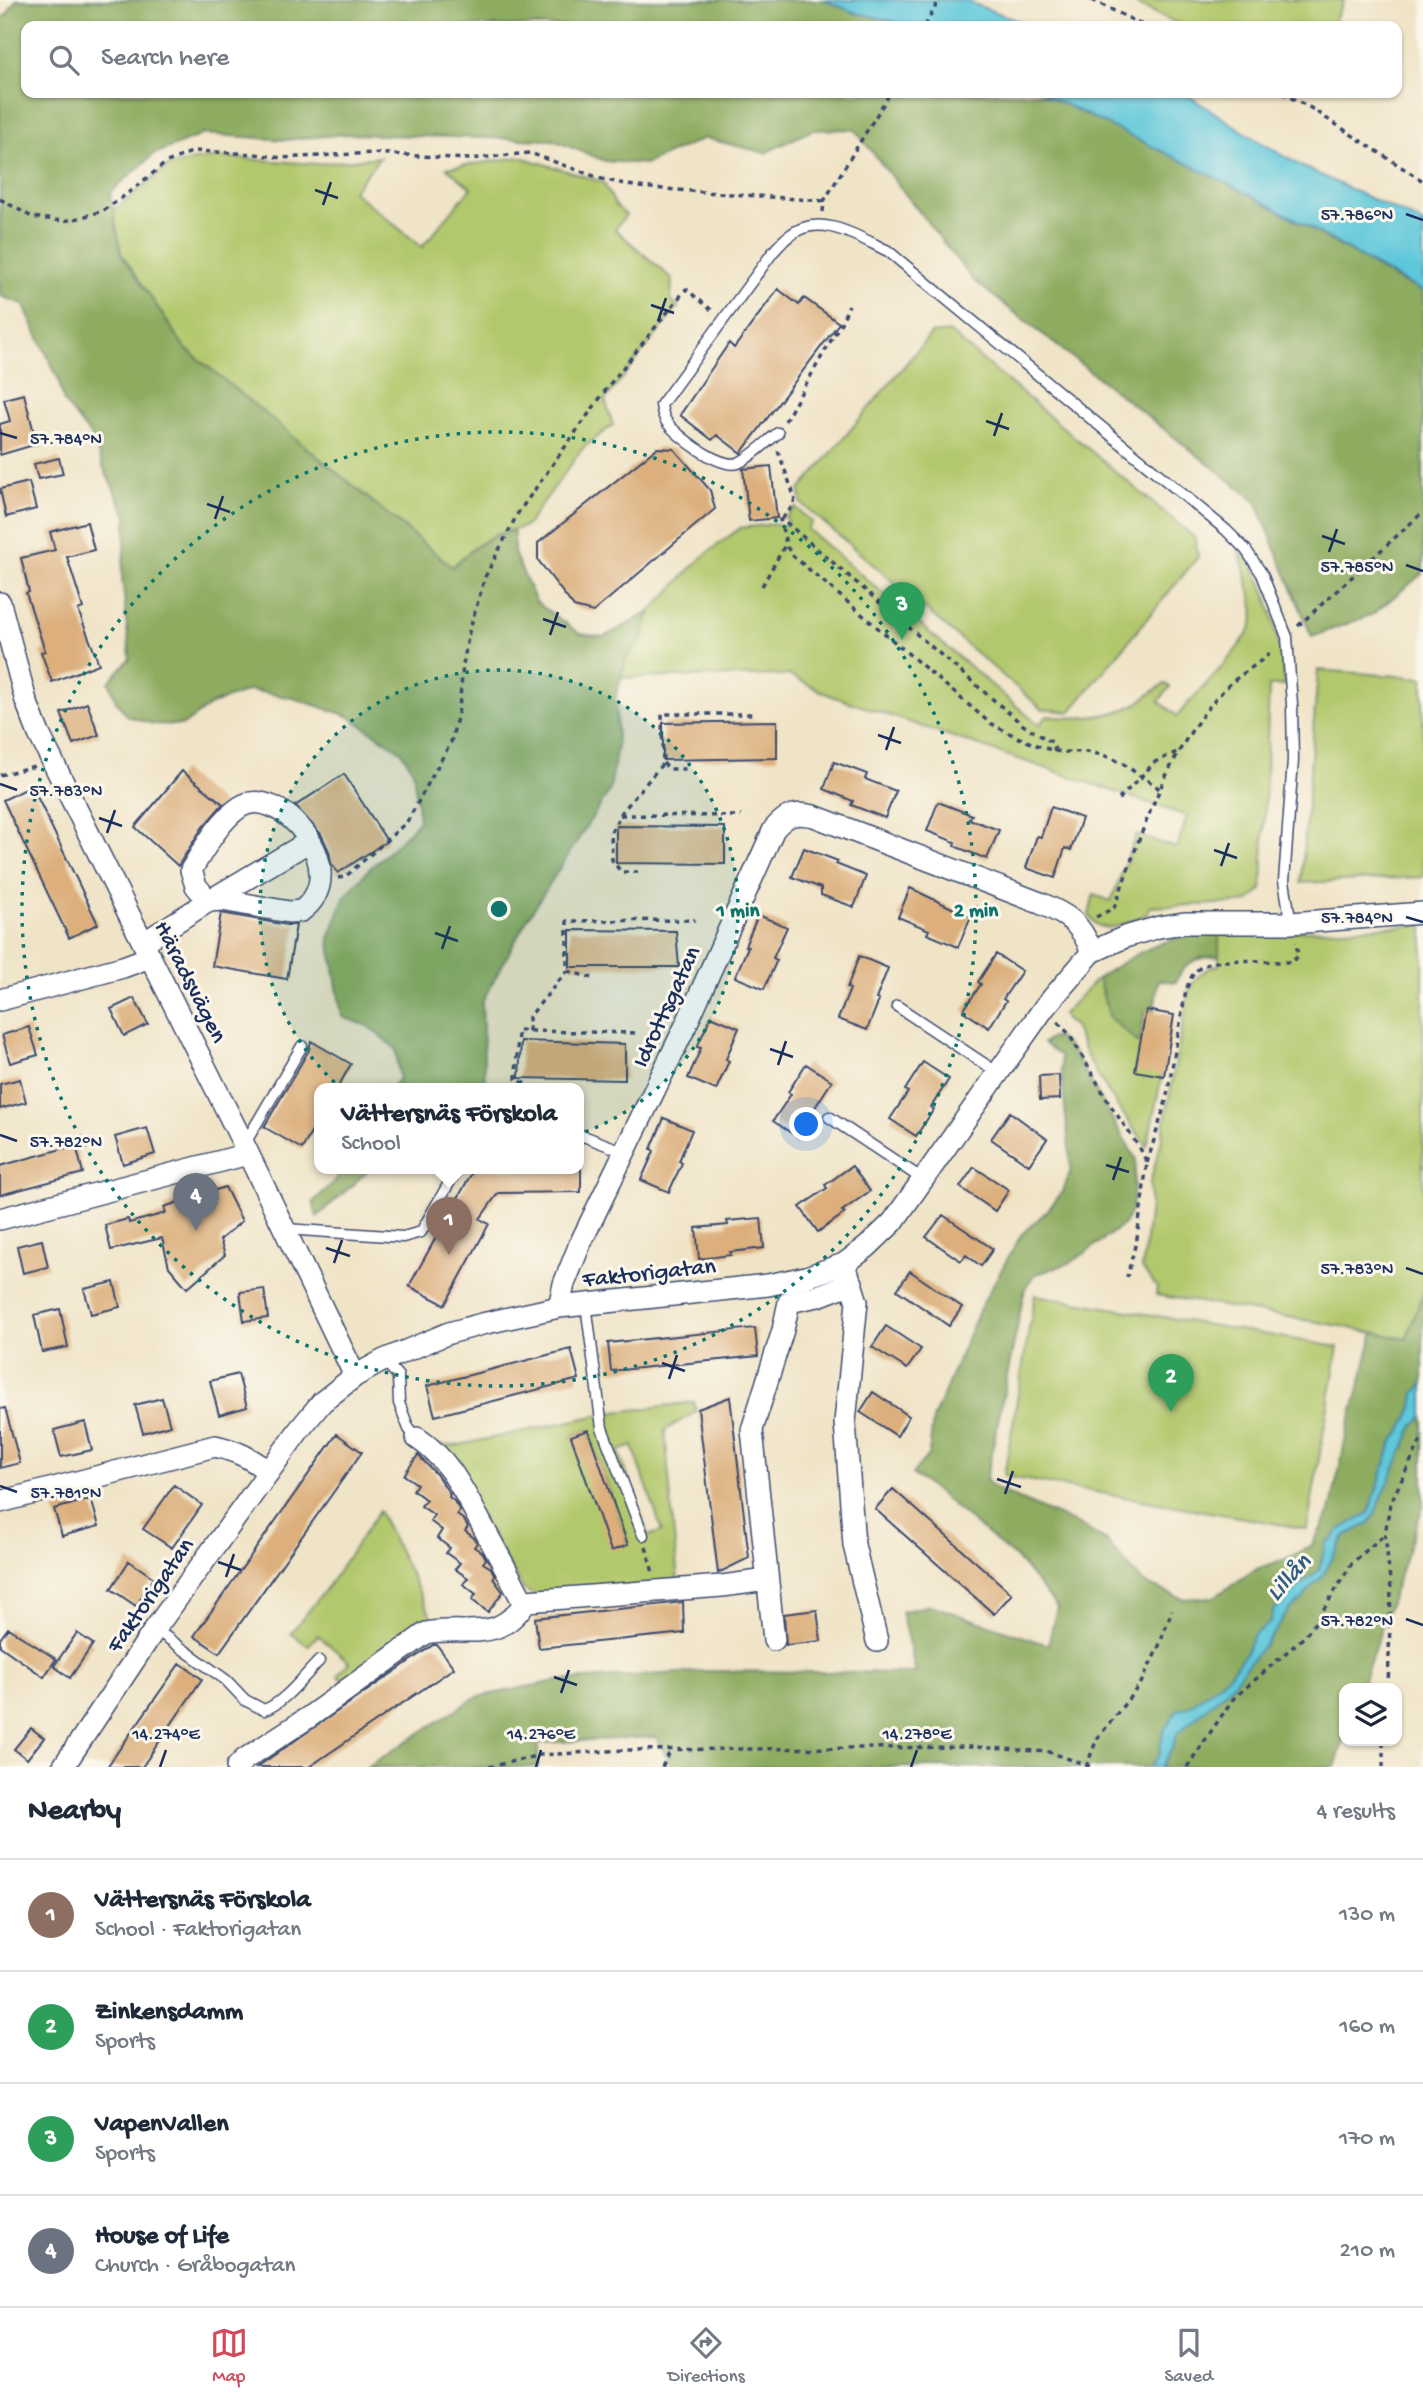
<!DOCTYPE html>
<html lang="en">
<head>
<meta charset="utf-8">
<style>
  body { margin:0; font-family:"Gochi Hand",sans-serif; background:#f6f6f7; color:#1f2937 }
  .controls { position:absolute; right:21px; bottom:21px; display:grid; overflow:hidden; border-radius:14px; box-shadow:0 2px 5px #0004 }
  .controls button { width:63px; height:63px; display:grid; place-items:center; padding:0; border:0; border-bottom:2px solid #e0e1e3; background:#fff; color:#1f2937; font:35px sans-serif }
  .you { position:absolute; left:807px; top:1125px; width:24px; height:24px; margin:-18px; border:5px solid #fff; border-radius:50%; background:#1a73e8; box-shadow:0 0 0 10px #1a73e833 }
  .badge { display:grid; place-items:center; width:46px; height:46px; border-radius:50%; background:#d1495b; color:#fff; font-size:23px; font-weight:700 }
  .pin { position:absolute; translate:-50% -58px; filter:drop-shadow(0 2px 4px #0008) }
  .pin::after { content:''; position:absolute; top:37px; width:24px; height:21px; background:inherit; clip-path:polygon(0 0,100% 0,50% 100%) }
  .popup { position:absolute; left:314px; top:1083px; width:270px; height:91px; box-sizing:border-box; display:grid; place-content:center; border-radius:14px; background:#fff; filter:drop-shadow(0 2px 5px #0005); font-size:23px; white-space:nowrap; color:#747a83 }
  .popup b { font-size:26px; color:#1f2937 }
  .popup::after { content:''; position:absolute; left:50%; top:100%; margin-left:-14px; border:14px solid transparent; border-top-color:#fff }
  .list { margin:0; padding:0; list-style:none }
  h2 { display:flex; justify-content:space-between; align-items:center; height:91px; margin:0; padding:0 28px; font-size:30px }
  h2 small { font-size:23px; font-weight:400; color:#747a83 }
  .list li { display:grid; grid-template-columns:46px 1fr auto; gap:21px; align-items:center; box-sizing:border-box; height:112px; padding:0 28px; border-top:2px solid #e0e1e3 }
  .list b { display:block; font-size:26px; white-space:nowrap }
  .list p { margin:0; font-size:23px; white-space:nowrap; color:#747a83 }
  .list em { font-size:23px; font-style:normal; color:#747a83 }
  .icon { flex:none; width:38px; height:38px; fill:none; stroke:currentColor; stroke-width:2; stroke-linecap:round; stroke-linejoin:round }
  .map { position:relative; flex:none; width:1423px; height:1767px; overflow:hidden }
  .search { position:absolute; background:#fff; box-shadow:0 2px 5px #0004; left:21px; right:21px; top:21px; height:77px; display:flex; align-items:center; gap:18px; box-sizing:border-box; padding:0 24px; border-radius:14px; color:#747a83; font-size:26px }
  .sheet { height:539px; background:#fff }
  nav { display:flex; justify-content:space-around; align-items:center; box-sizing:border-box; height:98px; border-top:2px solid #e0e1e3; background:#fff; font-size:19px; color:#747a83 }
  nav a { display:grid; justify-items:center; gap:4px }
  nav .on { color:#d1495b }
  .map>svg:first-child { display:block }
  .built { fill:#f7d1c6 }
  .green { fill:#b2c86c; stroke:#667c65; stroke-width:2; fill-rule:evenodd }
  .forest { fill:#8dac60; stroke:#546e5f; stroke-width:2 }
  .water { fill:#5ec7da; stroke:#3c7b9c; stroke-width:2 }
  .building { fill:#dcaf7b }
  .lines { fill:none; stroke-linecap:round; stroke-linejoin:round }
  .service-casing { stroke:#3b4a6e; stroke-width:13 }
  .minor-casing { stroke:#3b4a6e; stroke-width:24 }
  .path { stroke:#3b4a6e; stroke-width:3.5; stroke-dasharray:5 5; stroke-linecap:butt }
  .service { stroke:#fff; stroke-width:10 }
  .minor { stroke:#fff; stroke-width:21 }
  .ticks { fill:none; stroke:#1b2f5e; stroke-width:2.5 }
  .ring { fill:none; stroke:#0f766e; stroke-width:3.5; stroke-dasharray:3.5 7 }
  .labels { text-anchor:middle; stroke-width:6; stroke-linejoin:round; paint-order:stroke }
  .street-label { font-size:24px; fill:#1b2f5e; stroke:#fbf7ec }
  .water-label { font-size:26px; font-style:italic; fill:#2f5d83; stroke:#fbf7ec }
  .ticks-label { font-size:18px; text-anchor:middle; fill:#1b2f5e; stroke:#fbf7ec; stroke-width:6; stroke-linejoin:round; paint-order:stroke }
  .centre { fill:#0f766e; stroke:#fbf7ec; stroke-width:3.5 }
  .ring-label { font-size:21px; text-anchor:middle; font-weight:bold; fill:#0f766e; stroke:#fbf7ec; stroke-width:6; stroke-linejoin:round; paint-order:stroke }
</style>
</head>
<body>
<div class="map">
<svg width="1423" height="1767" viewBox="0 0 1423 1767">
  <rect width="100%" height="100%" fill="#fbf7ec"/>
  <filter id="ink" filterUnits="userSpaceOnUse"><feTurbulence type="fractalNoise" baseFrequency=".0143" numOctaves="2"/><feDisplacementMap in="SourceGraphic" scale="14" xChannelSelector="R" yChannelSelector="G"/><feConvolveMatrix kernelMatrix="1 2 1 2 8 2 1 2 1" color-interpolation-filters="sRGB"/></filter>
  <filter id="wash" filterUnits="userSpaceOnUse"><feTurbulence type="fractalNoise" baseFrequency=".00686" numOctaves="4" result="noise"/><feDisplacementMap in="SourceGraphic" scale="28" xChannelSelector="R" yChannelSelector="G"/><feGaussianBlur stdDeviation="1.57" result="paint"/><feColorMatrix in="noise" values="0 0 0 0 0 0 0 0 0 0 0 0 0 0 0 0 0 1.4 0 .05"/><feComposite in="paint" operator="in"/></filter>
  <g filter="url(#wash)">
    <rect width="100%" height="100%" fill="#f0e4c7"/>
    <!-- built -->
    <path class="built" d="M452,1201L493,1223L446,1309L405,1287Z"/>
    <!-- green -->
    <path class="green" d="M1128,0H1344L1332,26H1183Z
      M219,157L317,164L380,157L353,191L422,247L471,188L447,168L521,157L603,182L616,206L626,215L615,229L672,279L671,301L678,307L605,400L613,425L583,448L526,526C517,530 507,530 498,534C480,541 466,554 452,567L185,348L121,253L113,211L168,166L200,159Z
      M949,332L1195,538L1198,557L1070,712L1042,709L801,503L800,490L931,334Z
      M795,507L812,522L807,529L1039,725L1047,716C1078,720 1110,718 1138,703C1147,697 1155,689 1165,684L1170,687L1159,701L1177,716C1194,696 1247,644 1253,622C1257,608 1242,563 1238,547C1273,585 1277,637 1285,685L1269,686L1262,889L1248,902L1239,903L1149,907L1148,914C1127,920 1103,941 1089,915L1093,897L1094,895L1111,901L1136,835L1177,848L1187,816L829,695L789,675L621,678L626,659L643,637L650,612L701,558L740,528L773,524L784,526L788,521L785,518Z
      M1318,670L1423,678V877L1301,883Z
      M1423,925V1293L1406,1340L1341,1326L1156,1295L1157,1287L1142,1269L1150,1207V1183L1161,1143L1189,990C1197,976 1204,968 1219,965V935Z
      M1098,978L1110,1018L1140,1044L1162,1075L1147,1146L1118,1107L1089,1061L1074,1026L1065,1020L1063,1014Z
      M1035,1295L1338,1347L1307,1529L1004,1476Z
      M694,1402L696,1412L665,1430L678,1582L535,1595L524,1590L438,1445L455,1446L608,1413ZM588,1430L628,1544V1545L571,1436ZM633,1446L662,1531L648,1536L619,1451Z
      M379,1511L437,1628L346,1685L338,1675L349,1662L318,1635L308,1646L291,1633L329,1585Z"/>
    <!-- forest -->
    <path class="forest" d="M16,0H824L856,13L893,21L905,26H26V93H1041L1202,170L1287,215L1398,280L1423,291V573L1373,614L1312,637L1256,501L973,280L854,129L812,130L765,153L705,138L645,164L605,161L553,140L345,134L285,140L204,134L154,154L110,193L121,253L185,348L452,567C471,550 488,534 514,531V553L536,602L580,634L604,637L650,612L643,637L626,659L616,695L617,746L610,790L529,916L482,1002L485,1089H391L399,1078L396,1049L368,1026L342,1017L329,938L344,898L367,871L397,844L419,820L413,771L401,751L348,716L293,698L250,690L212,704L183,725L153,724L127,716L116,701L109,682L130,658L122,576L127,516L104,469L93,439L64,402L58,378L23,304L0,296V19L7,14Z
      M1191,935H1219V956C1198,957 1184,961 1176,982L1158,980L1154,1012L1145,1011L1140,1044L1110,1018L1098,978C1127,959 1156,941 1191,935Z
      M1052,1038H1058L1073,1052L1136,1159L1132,1209L1124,1224L1084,1254L1069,1263L1034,1275L1025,1288L986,1480L994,1488L1083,1527L1106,1541L1144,1583L1183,1599L1214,1597L1256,1569L1286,1559L1312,1545L1330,1512L1347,1432L1374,1332L1406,1339L1423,1293V1506L1361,1688H1344V1739L1335,1767H672L656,1737L538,1743V1767H367L476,1697L556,1681L708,1671L916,1673L901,1612L930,1605L1048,1645L1057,1607L1018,1560L936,1491L912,1474L929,1454L933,1419L981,1306L1021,1235L1047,1211L1063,1191L1071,1169L1060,1056L1043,1043Z
      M342,1169H370L317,1217L313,1202L336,1180Z"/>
    <!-- water -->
    <path class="water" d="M824,0H964L1031,26H905L893,21L856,13Z
      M1041,93H1184L1257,140L1303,167L1423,223V291C1375,269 1331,238 1284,213C1204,170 1122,132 1041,93Z
      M1423,1384V1416L1414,1425L1371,1522L1345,1536L1322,1577L1312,1586L1302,1600L1289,1610L1274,1633L1228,1689L1177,1734L1172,1749L1161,1767H1150L1159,1755L1163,1732L1177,1710L1186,1708L1219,1684L1230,1673L1246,1652L1254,1634L1270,1623L1273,1612L1283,1599L1319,1570L1326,1543L1332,1540L1341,1529L1369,1513L1392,1443L1403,1429L1413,1407L1415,1393Z"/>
    <g id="blocks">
      <!-- building -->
      <path class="building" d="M778,289L799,305L804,298L839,323L741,453L717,435L712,440L680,415L729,343L734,348Z
        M24,394L37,444L0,455V424L10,421L4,399Z
        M657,448L674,449L710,490L715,509L593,612L574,607L538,560V543Z
        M59,458L63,474L38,479L34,464Z
        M771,466L777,518L749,521L743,469Z
        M29,482L36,509L6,517L0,489Z
        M87,522L94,550L67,557L83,608L78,610L99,664L52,682L41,652L45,651L26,593L29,592L21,558L55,550L50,532Z
        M87,703L99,735L73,744L61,713Z
        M777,721V758L663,760V723Z
        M834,762L867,774L865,779L896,791L885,818L851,805L853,801L824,789Z
        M182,771L223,804L202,828L178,866L135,827Z
        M344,774L387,841L338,873L331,863L329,851L321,834L295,806Z
        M32,786L98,924L69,938L3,800Z
        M938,802L972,815L969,819L999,830L987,859L954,846L955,842L927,831Z
        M1051,807L1082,818L1071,850L1065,848L1055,878L1026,868L1037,836L1041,837Z
        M616,826L725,827V864L616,863Z
        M804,848L838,861L836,864L866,876L854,907L821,895V888L792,877Z
        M910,888L971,917L958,947L927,934L929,930L898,917Z
        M221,913L287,925H296L287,979L212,966Z
        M758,915L787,927L773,958L777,960L764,989L735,977L748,947L745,946Z
        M570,930L676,931L679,967H570Z
        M996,954L1022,971L1003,999L1006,1001L989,1028L963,1011L981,984L978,982Z
        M859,956L888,968L876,999L879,1000L867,1030L838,1019L850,989L847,988Z
        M134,998L148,1024L124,1036L111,1009Z
        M1146,1010L1174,1015L1164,1076L1135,1071Z
        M711,1016L739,1028L726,1059L729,1061L716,1090L688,1078L701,1048L697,1047Z
        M29,1027L38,1055L10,1063L2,1035Z
        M311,1041L351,1064L337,1089H319V1119L302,1149L264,1127L309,1050Z
        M521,1041L625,1044V1080L519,1078Z
        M923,1062L949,1079L931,1107L934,1109L916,1136L890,1119L908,1092L905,1090Z
        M806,1064L832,1081L814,1109L817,1111L799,1138L773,1121L791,1094L788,1092Z
        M1059,1075L1060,1099L1040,1100L1039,1076Z
        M20,1079L26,1102L0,1109V1084Z
        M1010,1112L1047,1139L1029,1165L991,1139Z
        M664,1118L692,1130L679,1161L682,1163L669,1192L641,1180L654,1151L651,1149Z
        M147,1128L155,1154L123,1164L115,1137Z
        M76,1145L83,1173L0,1195V1166Z
        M852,1166L870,1191L842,1211L845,1213L818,1232L800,1207L827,1188L825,1185Z
        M974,1167L1009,1190L995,1211L960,1187Z
        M474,1169H581V1192L498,1193L480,1219L489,1224L445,1305L409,1286Z
        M225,1187L242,1221L220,1240L225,1255L187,1288L169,1267L162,1238L111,1250L105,1225L128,1219L129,1223L166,1213L164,1207Z
        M943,1215L993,1249L981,1266L966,1255L961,1261L926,1237Z
        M761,1218L764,1248L730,1252L731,1255L699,1259L696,1228L728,1225L727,1221Z
        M42,1240L48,1267L23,1273L17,1246Z
        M910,1271L962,1307L949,1326L897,1290Z
        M114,1282L120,1307L91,1314L84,1289Z
        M264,1289L268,1318L244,1321L240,1292Z
        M60,1309L68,1347L42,1352L34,1315Z
        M886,1326L921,1349L907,1369L872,1347Z
        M755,1328L758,1356L611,1371L608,1343Z
        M571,1349L579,1379L435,1416L427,1386Z
        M238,1374L247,1407L219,1415L210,1381Z
        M873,1392L909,1416L897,1436L860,1412Z
        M730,1397L749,1558L718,1573L698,1409Z
        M162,1398L170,1425L143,1433L135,1405Z
        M5,1408L20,1463L0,1468V1409Z
        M85,1422L92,1450L61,1457L54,1430Z
        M588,1430L628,1545L611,1551L571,1436Z
        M337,1434L362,1452L219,1653L194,1636Z
        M418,1455L436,1474L450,1494L449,1497L454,1501L460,1511L457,1515L464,1520L468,1527L465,1531L474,1538L477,1543L474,1547L483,1553L486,1559L483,1563L491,1568L495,1576L493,1578L503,1592L488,1612L472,1600L476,1594L463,1584L468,1578L455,1569L460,1563L446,1553L450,1548L437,1538L442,1530L430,1521L434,1515L421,1506L426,1500L413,1490L417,1484L404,1475Z
        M174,1485L202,1505L172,1548L143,1529Z
        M893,1489L1012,1594L994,1614L875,1509Z
        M91,1499L99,1526L62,1536L54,1509Z
        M129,1561L154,1578L136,1606L111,1589Z
        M683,1602L684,1633L539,1648L535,1618Z
        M817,1610L821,1641L786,1645L784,1614Z
        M8,1628L56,1659L44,1677L0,1646V1639Z
        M77,1633L93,1644L70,1678L54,1666Z
        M433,1645H437L454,1668L309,1767H257Z
        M180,1663L202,1679L142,1767H107Z
        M31,1728L44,1738L27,1759L14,1749Z"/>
    </g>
  </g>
  <g filter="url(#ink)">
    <use href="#blocks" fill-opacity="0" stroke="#3b4a6e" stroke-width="2"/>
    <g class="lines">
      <defs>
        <path id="service" d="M778,433C766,442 752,457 738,463C720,469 676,436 666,421C663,416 662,411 661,405L773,252C778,247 783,240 789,236C820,211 858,237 888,251L1226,530L1246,550L1262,574L1287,637L1292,704L1293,760L1284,881L1291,923
          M897,1006L998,1073
          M829,1117L924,1180
          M578,1134L625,1152
          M244,1145L302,1046
          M285,1229L403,1237L421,1232L457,1169
          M586,1304L602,1428L643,1535
          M384,1360L398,1376L399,1403L409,1429L417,1438
          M155,1629L226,1680L245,1700L264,1710C283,1704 305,1675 319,1661"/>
        <path id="minor" d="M0,603L26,701L39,734L244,1145L355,1376
          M143,943L209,901L222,900L289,912L301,911C356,871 279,782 240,807C219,821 204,849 191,870L196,886L209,901L310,841
          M0,1000L123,967L150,957
          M0,1219L248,1154
          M847,1271L857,1302L845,1422L854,1545L877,1641
          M559,1307L564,1284L580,1244L686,1025L774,829C787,814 795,812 814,816L1040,903C1068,915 1080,922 1092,952
          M417,1438C449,1459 463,1490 481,1523C495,1549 509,1574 522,1600L526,1601
          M0,1502L215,1446C237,1451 251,1458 269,1472
          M774,1640L752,1430L783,1330L789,1302L818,1296L852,1283
          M63,1767L155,1629L299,1430L322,1402L355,1376L384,1360L449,1333L482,1324L559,1307L768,1285L806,1277L844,1264L867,1247L893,1222L1044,1008L1092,952L1125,937L1159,927L1184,923H1291L1423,913
          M237,1767L245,1759L309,1717L426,1633C469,1625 498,1645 526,1601L722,1586L767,1580"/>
      </defs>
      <!-- service casing -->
      <use href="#service" class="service-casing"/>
      <!-- minor casing -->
      <use href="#minor" class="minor-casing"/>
      <!-- path -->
      <path class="path" d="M1092,0L1145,26
        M925,26L939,0
        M1282,93L1309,107L1423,181
        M0,199L32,217L63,221L79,218L102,211L119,200L167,162L194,151L255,154L282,158L372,153L468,159L530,153L602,179L638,187L824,201
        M823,212L824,201L890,93
        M785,421L842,321L849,305
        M778,451L795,498L793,506L782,519
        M762,586L785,545
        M1298,626L1423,512
        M1055,751L1053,743L1023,725L782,519L780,520L787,547L792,555L990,723C1010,734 1033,745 1055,751C1066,753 1077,751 1088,752C1108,755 1123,762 1137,774C1145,780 1153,782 1159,789
        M663,763L669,769H691
        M0,775L35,766
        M1119,799L1155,762L1179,751
        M620,815L741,816
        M638,872H621L612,860L611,832L622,812L663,763L662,714H755
        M338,878L345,877L407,822L451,742L459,709L463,665L469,632L485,577L518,513L610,384L686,289L714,312
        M1096,917L1114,908C1142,833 1166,752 1222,692C1236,676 1257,666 1272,651
        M568,971L593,978
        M1058,1022L1069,1034L1111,1106L1141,1150L1147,1163L1137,1238L1127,1277
        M530,1031L640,1033
        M534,1088L516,1079L518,1030L529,1031V1017L567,971V921L695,920
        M1147,1163L1166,1101L1186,990C1189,983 1191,975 1197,970C1214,954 1268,963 1292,962L1298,956L1296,942
        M646,1547L653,1573
        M1388,1688L1391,1589L1385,1534L1390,1504L1423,1436
        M489,1767L540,1755L627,1750L976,1747L1049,1752L1092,1767
        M662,1767L671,1750
        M1086,1767L1097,1739L1141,1683L1159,1646L1172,1610
        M1187,1767L1233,1699L1304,1637L1317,1620L1352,1563L1385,1534
        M1383,1767V1741"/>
      <!-- service -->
      <use href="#service" class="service"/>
      <!-- minor -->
      <use href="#minor" class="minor"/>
    </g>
  </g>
  <!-- ticks -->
  <path class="ticks" d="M315,190L338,198M323,205L331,182M1406,214L1423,220M651,305L674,313M658,321L666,298M986,421L1009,429M0,433L17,438M994,436L1002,413M207,504L230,512M215,519L223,496M1322,536L1345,544M1329,552L1337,529M1406,565L1423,571M543,619L566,627M550,635L558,612M878,735L901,743M886,750L894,727M0,784L17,790M99,818L122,826M107,833L115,810M1214,850L1237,858M1221,866L1229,843M1406,917L1423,922M435,933L458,941M442,949L450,926M770,1049L793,1057M778,1065L786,1041M0,1135L17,1141M1106,1165L1129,1172M1113,1180L1121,1157M326,1248L350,1256M334,1263L342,1240M1406,1268L1423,1274M662,1363L685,1371M669,1379L677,1355M997,1479L1021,1487M0,1486L17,1492M1005,1494L1013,1471M218,1562L241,1570M226,1577L234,1554M1406,1619L1423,1625M554,1677L577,1685M561,1693L569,1670M160,1767L166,1750M536,1767L541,1750M911,1767L917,1750"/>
  <!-- distance rings -->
  <circle cx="499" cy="909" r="239" fill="#0f766e" fill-opacity=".12"/>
  <g class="ring">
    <circle cx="499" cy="909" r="239"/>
    <circle cx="499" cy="909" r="477"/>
  </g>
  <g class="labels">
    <!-- street labels -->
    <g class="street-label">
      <text transform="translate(192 981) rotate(63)" y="8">Häradsvägen</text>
      <text transform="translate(665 1006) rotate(-65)" y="8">Idrottsgatan</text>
      <text transform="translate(649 1271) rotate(-6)" y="8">Faktorigatan</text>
      <text transform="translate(149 1594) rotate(-55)" y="8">Faktorigatan</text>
    </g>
    <!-- water labels -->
    <g class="water-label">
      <text transform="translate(1287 1576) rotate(-48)" y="9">Lillån</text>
    </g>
  </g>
  <g class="ticks-label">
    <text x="1357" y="220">57.786°N</text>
    <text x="66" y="444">57.784°N</text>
    <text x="1357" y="572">57.785°N</text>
    <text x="66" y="796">57.783°N</text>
    <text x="1357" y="923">57.784°N</text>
    <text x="66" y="1147">57.782°N</text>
    <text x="1357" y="1274">57.783°N</text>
    <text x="66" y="1498">57.781°N</text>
    <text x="1357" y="1626">57.782°N</text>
    <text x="166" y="1739">14.274°E</text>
    <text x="541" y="1739">14.276°E</text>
    <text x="917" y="1739">14.278°E</text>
  </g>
  <circle cx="499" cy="909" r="10" class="centre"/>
  <g class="ring-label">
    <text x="738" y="916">1 min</text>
    <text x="976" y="916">2 min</text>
  </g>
</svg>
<div class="controls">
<button><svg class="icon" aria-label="layers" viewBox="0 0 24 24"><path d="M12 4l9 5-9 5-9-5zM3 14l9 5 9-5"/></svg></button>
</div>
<div class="you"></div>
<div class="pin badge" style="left:449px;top:1255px;background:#8d6e63">1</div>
<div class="popup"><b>Vättersnäs Förskola</b>School</div>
<div class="pin badge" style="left:1171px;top:1412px;background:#2e9e5b">2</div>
<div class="pin badge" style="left:902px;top:640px;background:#2e9e5b">3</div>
<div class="pin badge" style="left:196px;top:1231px;background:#6b7280">4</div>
<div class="search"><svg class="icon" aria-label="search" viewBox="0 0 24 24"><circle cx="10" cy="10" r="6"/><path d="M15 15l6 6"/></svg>Search here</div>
</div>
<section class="sheet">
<h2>Nearby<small>4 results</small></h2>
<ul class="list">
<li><span class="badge" style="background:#8d6e63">1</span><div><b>Vättersnäs Förskola</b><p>School · Faktorigatan</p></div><em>130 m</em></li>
<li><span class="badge" style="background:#2e9e5b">2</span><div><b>Zinkensdamm</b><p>Sports</p></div><em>160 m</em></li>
<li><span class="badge" style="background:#2e9e5b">3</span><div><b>VapenVallen</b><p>Sports</p></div><em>170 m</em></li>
<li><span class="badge" style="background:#6b7280">4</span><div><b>House of Life</b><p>Church · Gråbogatan</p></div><em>210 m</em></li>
</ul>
</section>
<nav>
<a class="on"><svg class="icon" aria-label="map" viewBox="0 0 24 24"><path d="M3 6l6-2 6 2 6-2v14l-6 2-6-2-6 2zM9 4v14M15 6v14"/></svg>Map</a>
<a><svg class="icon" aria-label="directions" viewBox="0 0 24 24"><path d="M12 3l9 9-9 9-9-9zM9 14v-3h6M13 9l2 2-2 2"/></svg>Directions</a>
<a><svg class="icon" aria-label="saved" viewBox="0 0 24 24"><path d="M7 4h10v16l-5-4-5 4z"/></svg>Saved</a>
</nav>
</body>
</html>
